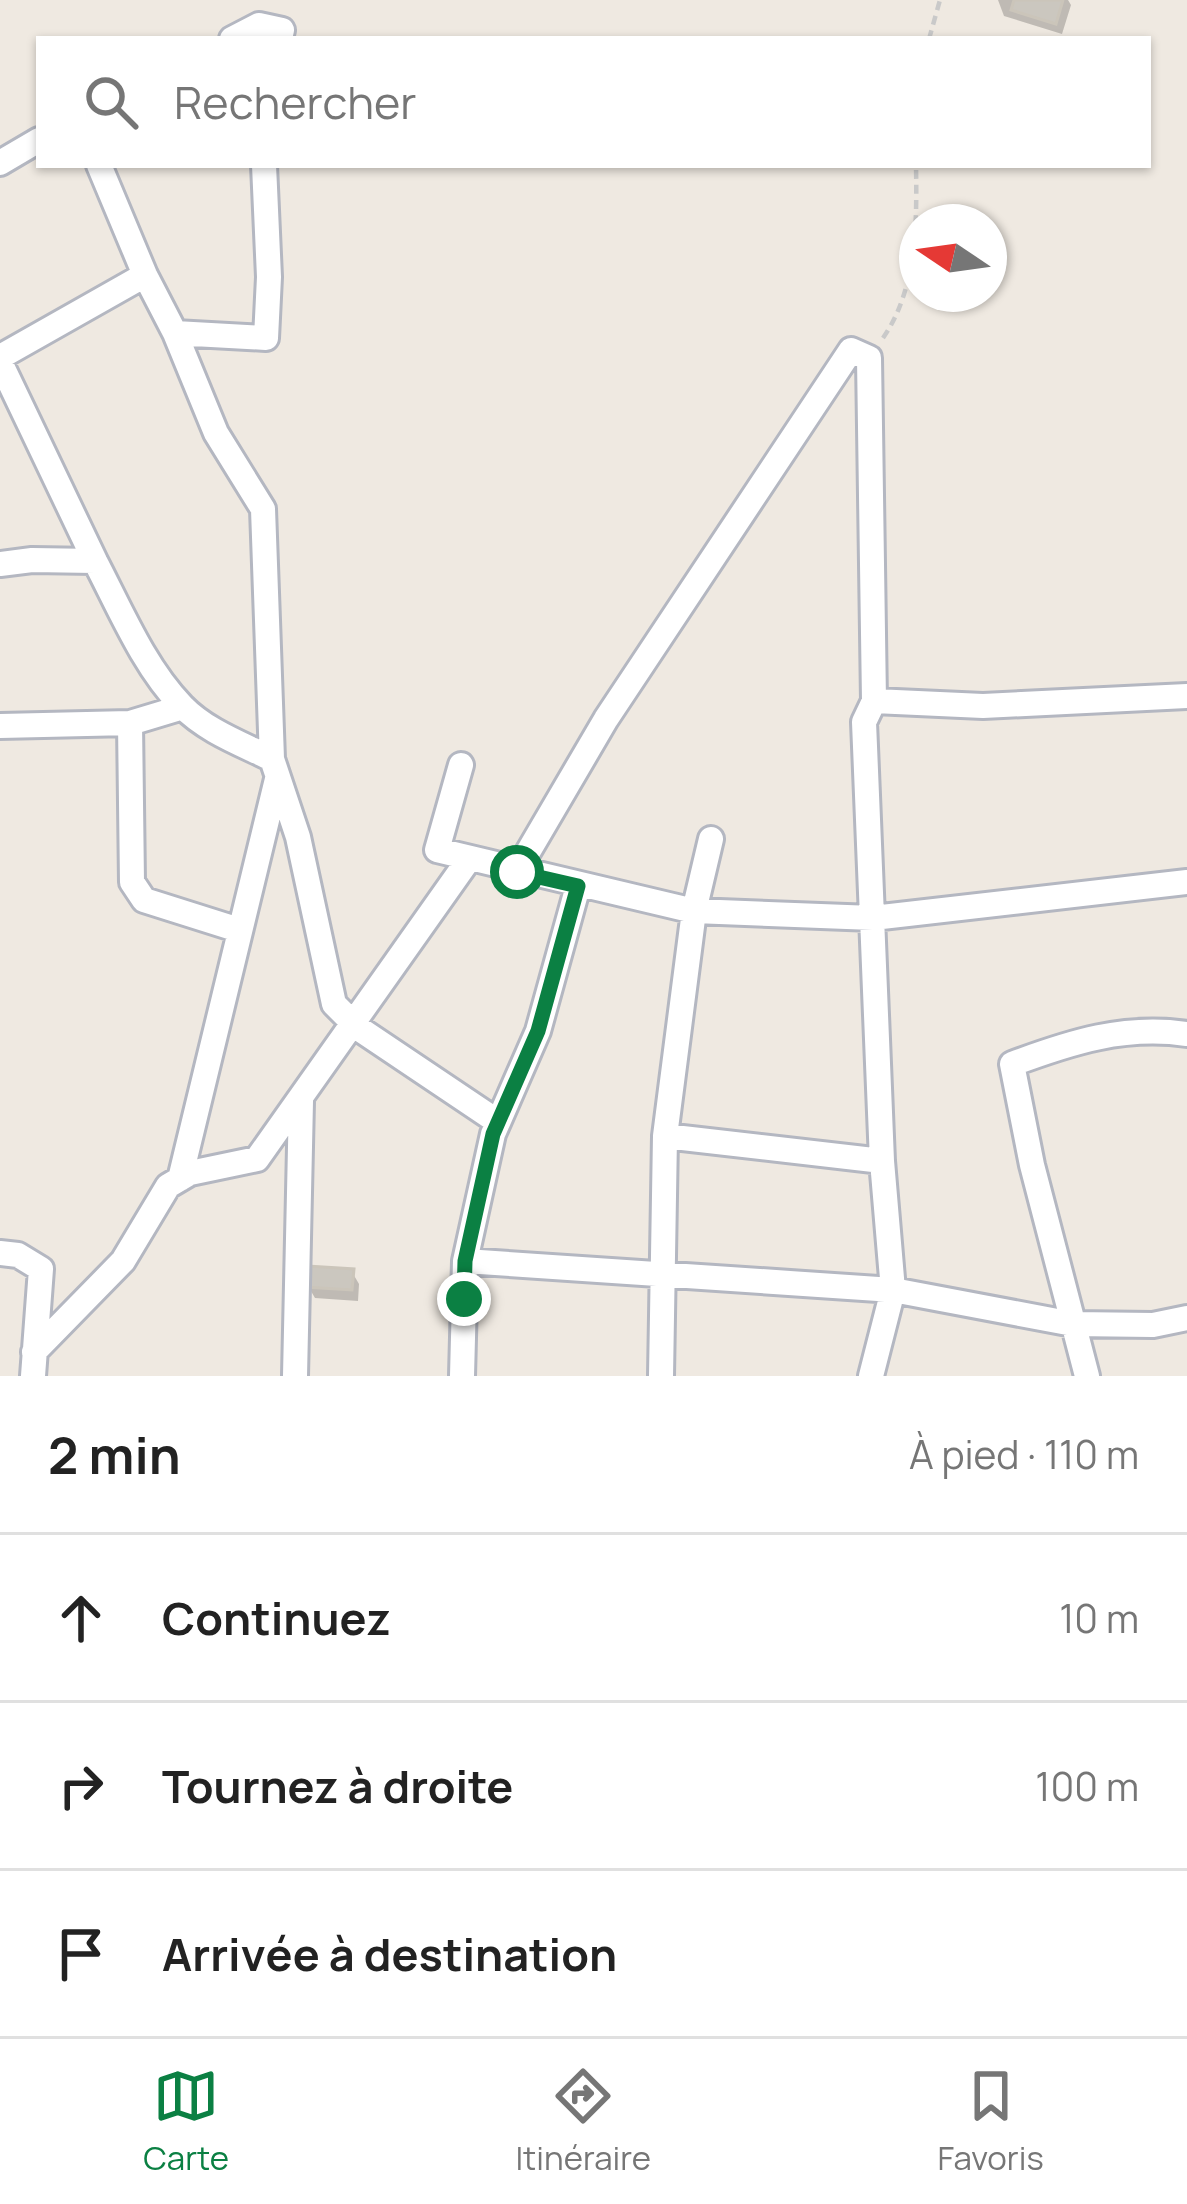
<!DOCTYPE html>
<html lang="fr">
<head>
<meta charset="utf-8">
<style>
  body { margin:0; font-family:Manrope,sans-serif; background:#f6f6f6; color:#222 }
  .compass { position:absolute; left:899px; top:204px; width:108px; height:108px; border-radius:50%; background:#fff; box-shadow:0 3px 9px #0004; rotate:283deg }
  .stop { position:absolute; width:36px; height:36px; margin:-27px; border:9px solid #0b8043; border-radius:50%; background:#fff }
  .stop.end { background:#0b8043; border-color:#fff; box-shadow:0 3px 12px #0008 }
  .list { margin:0; padding:0; list-style:none }
  h2 { display:flex; justify-content:space-between; align-items:center; height:156px; margin:0; padding:0 48px; font-size:51px }
  h2 small { font-size:39px; font-weight:400; color:#767676 }
  .list li { display:grid; grid-template-columns:78px 1fr auto; gap:36px; align-items:center; box-sizing:border-box; height:168px; padding:0 48px; border-top:3px solid #e0e0e0 }
  .list b { display:block; font-size:45px; white-space:nowrap }
  .list em { font-size:39px; font-style:normal; color:#767676 }
  .icon { flex:none; width:66px; height:66px; fill:none; stroke:currentColor; stroke-width:2; stroke-linecap:round; stroke-linejoin:round }
  .map { position:relative; flex:none; width:1187px; height:1376px; overflow:hidden }
  .search { position:absolute; background:#fff; box-shadow:0 3px 9px #0004; left:36px; right:36px; top:36px; height:132px; display:flex; align-items:center; gap:30px; box-sizing:border-box; padding:0 42px; border-radius:0px; color:#767676; font-size:45px }
  .sheet { height:660px; background:#fff }
  nav { display:flex; justify-content:space-around; align-items:center; box-sizing:border-box; height:168px; border-top:3px solid #e0e0e0; background:#fff; font-size:33px; color:#767676 }
  nav a { display:grid; justify-items:center; gap:6px }
  nav .on { color:#0b8043 }
  .map>svg:first-child { display:block }
  .shadow { fill:#0003 }
  .building { fill:#cbc7bf; stroke:#cbc5ba; stroke-width:3 }
  .lines { fill:none; stroke-linecap:round; stroke-linejoin:round }
  .minor-casing { stroke:#b4b7c1; stroke-width:30 }
  .path { stroke:#c9c9c9; stroke-width:4.5; stroke-dasharray:9 6; stroke-linecap:butt }
  .minor { stroke:#fff; stroke-width:24 }
  .route { stroke:#0b8043; stroke-width:15 }
</style>
</head>
<body>
<div class="map">
<svg width="1187" height="1376" viewBox="0 0 1187 1376">
  <rect width="100%" height="100%" fill="#efe9e1"/>
  <!-- shadow -->
  <path class="shadow" d="M998,0H1068L1071,5L1062,34L1004,16Z
    M352,1272L359,1284L358,1301L315,1298L308,1286Z"/>
  <!-- building -->
  <path class="building" d="M1014,0H1063L1056,24L1011,10Z
    M307,1266L354,1269L352,1290L305,1287Z"/>
  <g class="lines">
    <defs>
      <path id="minor" d="M232,39L259,25L282,30L280,39
        M0,163L39,140
        M99,165L145,275L175,333L266,338L269,277L264,165
        M175,333L216,433L263,509L272,759L298,837L334,1004L358,1028L498,1122
        M0,357L145,275
        M0,362L95,561L32,560L0,564
        M95,561C120,609 144,667 182,706C206,731 242,744 272,759
        M874,701L983,706L1187,696
        M130,723L132,882L144,900L239,930
        M0,726L130,723L183,707
        M461,765L437,850L694,911L873,918L1187,882
        M517,871L606,719L851,350L869,358L874,701L864,722L882,1161L893,1290L871,1376
        M665,1136L882,1161
        M180,1179L277,779
        M0,1253L18,1255L41,1269L33,1376
        M465,1261L893,1290L1073,1324L1153,1325L1187,1318
        M34,1352L123,1261L168,1186L190,1173L257,1159L469,859
        M295,1376L301,1101
        M462,1376L465,1261L493,1134L538,1031L578,886
        M661,1376L665,1136L694,911L711,839
        M1087,1376L1032,1165L1012,1064C1071,1042 1124,1025 1187,1034"/>
    </defs>
    <!-- minor casing -->
    <use href="#minor" class="minor-casing"/>
    <!-- path -->
    <path class="path" d="M929,39L940,0
      M883,338C917,289 917,223 916,165"/>
    <!-- minor -->
    <use href="#minor" class="minor"/>
  </g>
  <g class="lines">
    <!-- route -->
    <path class="route" d="M464,1299L465,1261L493,1134L538,1031L578,886L517,872"/>
  </g>
</svg>
<svg class="compass" viewBox="-18 -18 36 36"><path d="M0-13l5 13h-10z" fill="#e53935"/><path d="M0 13l5-13h-10z" fill="#767676"/></svg>
<div class="stop" style="left:517px;top:872px"></div>
<div class="stop end" style="left:464px;top:1299px"></div>
<div class="search"><svg class="icon" aria-label="search" viewBox="0 0 24 24"><circle cx="10" cy="10" r="6"/><path d="M15 15l6 6"/></svg>Rechercher</div>
</div>
<section class="sheet">
<h2>2 min<small>À pied · 110 m</small></h2>
<ul class="list">
<li><svg class="icon" aria-label="ahead" viewBox="0 0 24 24"><path d="M12 20V5M6 11l6-6 6 6"/></svg><div><b>Continuez</b></div><em>10 m</em></li>
<li><svg class="icon" aria-label="right" viewBox="0 0 24 24"><path d="M7 20v-9h11M14 6l5 5-5 5"/></svg><div><b>Tournez à droite</b></div><em>100 m</em></li>
<li><svg class="icon" aria-label="arrive" viewBox="0 0 24 24"><path d="M6 21V4h12l-3 4 3 4H6"/></svg><div><b>Arrivée à destination</b></div></li>
</ul>
</section>
<nav>
<a class="on"><svg class="icon" aria-label="map" viewBox="0 0 24 24"><path d="M3 6l6-2 6 2 6-2v14l-6 2-6-2-6 2zM9 4v14M15 6v14"/></svg>Carte</a>
<a><svg class="icon" aria-label="directions" viewBox="0 0 24 24"><path d="M12 3l9 9-9 9-9-9zM9 14v-3h6M13 9l2 2-2 2"/></svg>Itinéraire</a>
<a><svg class="icon" aria-label="saved" viewBox="0 0 24 24"><path d="M7 4h10v16l-5-4-5 4z"/></svg>Favoris</a>
</nav>
</body>
</html>
